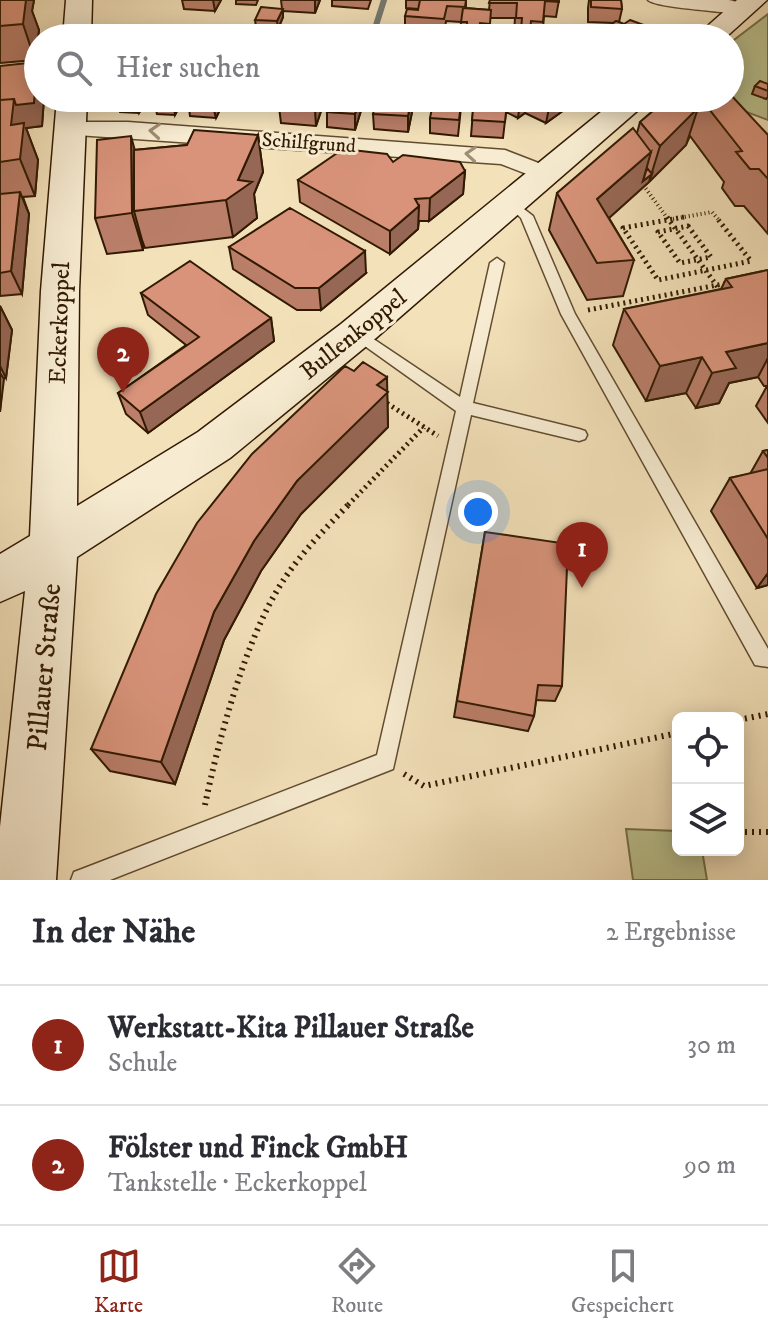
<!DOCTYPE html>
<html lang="de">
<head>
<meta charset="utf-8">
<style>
  body { margin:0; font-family:"IM FELL DW Pica",serif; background:#f2f2f3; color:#2b2b33 }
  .controls { position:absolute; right:24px; bottom:24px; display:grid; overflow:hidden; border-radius:12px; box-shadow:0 4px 20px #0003 }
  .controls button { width:72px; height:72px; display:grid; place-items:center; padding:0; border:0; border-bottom:2px solid #e1e1e2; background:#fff; color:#2b2b33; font:40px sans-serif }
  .you { position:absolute; left:478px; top:512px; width:28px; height:28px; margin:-20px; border:6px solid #fff; border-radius:50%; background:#1a73e8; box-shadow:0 0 0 12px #1a73e833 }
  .badge { display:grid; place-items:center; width:52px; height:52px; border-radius:50%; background:#8f2418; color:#fff; font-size:26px; font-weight:700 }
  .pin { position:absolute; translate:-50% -66px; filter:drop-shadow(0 2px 4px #0008) }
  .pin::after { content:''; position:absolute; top:42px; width:28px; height:24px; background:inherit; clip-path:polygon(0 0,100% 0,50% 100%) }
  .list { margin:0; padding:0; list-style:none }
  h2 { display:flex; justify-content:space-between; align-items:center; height:104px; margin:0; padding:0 32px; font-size:34px }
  h2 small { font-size:26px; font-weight:400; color:#7c7c81 }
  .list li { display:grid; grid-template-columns:52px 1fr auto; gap:24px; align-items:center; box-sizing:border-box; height:120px; padding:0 32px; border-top:2px solid #e1e1e2 }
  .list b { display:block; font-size:30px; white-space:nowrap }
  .list p { margin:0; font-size:26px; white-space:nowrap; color:#7c7c81 }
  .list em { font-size:26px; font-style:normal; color:#7c7c81 }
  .icon { flex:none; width:44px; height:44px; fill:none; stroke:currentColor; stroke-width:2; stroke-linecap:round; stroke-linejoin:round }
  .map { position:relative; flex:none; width:768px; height:880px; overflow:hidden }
  .search { position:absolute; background:#fff; box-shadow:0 4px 20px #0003; left:24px; right:24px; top:24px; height:88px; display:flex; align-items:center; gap:20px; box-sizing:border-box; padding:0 28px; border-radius:44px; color:#7c7c81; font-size:30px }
  .sheet { height:344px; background:#fff }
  nav { display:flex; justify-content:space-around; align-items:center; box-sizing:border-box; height:112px; border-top:2px solid #e1e1e2; background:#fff; font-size:22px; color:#7c7c81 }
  nav a { display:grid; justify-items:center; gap:4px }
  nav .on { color:#8f2418 }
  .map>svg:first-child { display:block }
  .green { fill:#bbc390; stroke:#766e49; stroke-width:2 }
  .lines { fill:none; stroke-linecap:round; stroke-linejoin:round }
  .stream { stroke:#757a72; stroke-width:6 }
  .lane-casing { stroke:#624c30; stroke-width:3 }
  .street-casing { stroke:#624c30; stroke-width:3 }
  .secondary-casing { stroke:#321a02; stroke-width:3 }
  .path-far2 { stroke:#321a02; stroke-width:4; stroke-dasharray:1 3; stroke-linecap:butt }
  .path-far1 { stroke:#321a02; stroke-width:5; stroke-dasharray:2 4; stroke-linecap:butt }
  .path { stroke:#321a02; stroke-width:6; stroke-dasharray:2 5; stroke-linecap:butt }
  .lane { fill:#f7ecd2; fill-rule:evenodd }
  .street { fill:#f7ecd2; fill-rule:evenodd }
  .secondary { fill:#f7ecd2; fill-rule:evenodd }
  .wall { fill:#ba7e69; stroke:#321a02; stroke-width:2 }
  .shaded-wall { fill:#976755; stroke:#321a02; stroke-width:2 }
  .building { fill:#d8937a; stroke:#321a02; stroke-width:2 }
  .oneway { stroke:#9e8e74 }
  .labels { text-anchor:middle; stroke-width:6; stroke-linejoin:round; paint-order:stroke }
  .far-street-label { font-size:20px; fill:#321a02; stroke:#f7ecd2 }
  .street-label { font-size:24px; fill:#321a02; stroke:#f7ecd2 }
  .near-street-label { font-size:28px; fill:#321a02; stroke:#f7ecd2 }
</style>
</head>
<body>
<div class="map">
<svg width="768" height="880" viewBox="0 0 768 880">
  <rect width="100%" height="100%" fill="#f3e1ba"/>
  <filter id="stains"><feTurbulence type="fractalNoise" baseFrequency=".0025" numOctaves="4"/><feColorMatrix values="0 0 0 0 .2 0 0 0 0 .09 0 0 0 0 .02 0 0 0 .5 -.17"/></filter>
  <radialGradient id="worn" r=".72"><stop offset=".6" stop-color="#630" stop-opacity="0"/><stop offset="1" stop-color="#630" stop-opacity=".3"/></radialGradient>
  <!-- green -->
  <path class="green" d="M768,14V120L709,98H730V43Z
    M626,829L678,831V850H702L707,880H633Z"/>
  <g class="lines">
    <!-- stream -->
    <path class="stream" d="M372,38L384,0"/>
    <defs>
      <path id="lane" d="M511,199L533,216L575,314L768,649V667L755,665L561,314L521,218L505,203Z
        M497,258L504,263L473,403L579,429L585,431L587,435L585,439L579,441L471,415L393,769L110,880H71L74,872L82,869L377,755L456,411L348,334L350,330H360L460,397L490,263Z"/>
      <path id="street" d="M648,0H729L749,5L752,9L742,15C724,11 656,8 648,0Z
        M70,122H128L505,150L554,169L557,174L545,181L501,164L62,134L58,129Z"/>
      <path id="secondary" d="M66,0H92L91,38H63Z
        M737,0H767L725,38H694Z
        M57,98H87L79,291L77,506L198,432L341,324L618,98H652L369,344L230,458L77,557L56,880H0V827L25,591L0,602V554L30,536L41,291Z"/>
    </defs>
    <!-- lane casing -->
    <use href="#lane" class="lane-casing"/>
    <!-- street casing -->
    <use href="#street" class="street-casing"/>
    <!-- secondary casing -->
    <use href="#secondary" class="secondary-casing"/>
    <!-- path-far2 -->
    <path class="path-far2" d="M641,182L668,219
      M673,219L712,212L718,219"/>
    <!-- path-far1 -->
    <path class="path-far1" d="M667,217L722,293
      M684,217L623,228L658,280L751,261L716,217
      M688,226L711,257L680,263L658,232Z
      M588,310L728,283
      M382,400L438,436
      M348,505L424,427"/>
    <!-- path -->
    <path class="path" d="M738,720L768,714
      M404,774L424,786L678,733
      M205,805C218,742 243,650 275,594C294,560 323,531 350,503
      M738,832H768"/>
    <!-- lane -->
    <use href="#lane" class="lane"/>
    <!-- street -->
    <use href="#street" class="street"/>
    <!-- secondary -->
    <use href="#secondary" class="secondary"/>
  </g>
  <!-- wall -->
  <path class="wall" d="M0,0H34L32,11L39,30L35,60L0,63Z
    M182,0H221L215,11L184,9Z
    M236,0H258L256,5L236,4Z
    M281,0H320L315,13L283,11V17L278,29L256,27L255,20L282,9Z
    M332,0H371L368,9L332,6Z
    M406,0H466V8L489,10L490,0H559L556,17L544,16L543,28L529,38H520V34L514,33L515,18H490L488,38L460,37L461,22L446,21L444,34L405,31V16L418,9L406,8Z
    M589,0H621L622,9L619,22L649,38H603L604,30L613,23L588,22V8Z
    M0,66L38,98H44L42,126L26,128L38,160L35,196L23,197L29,214L22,294L0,296Z
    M768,84V97L766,99L752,94L755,86Z
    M283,98H322V108L316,126L281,123L279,107Z
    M331,98H363V104L355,130L327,127V112Z
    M462,98L458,136L430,133V118Z
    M503,98H572L571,105L546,123L525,113L518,118L506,112L503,138L471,136L474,99L503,101Z
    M668,98H730L768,135V234L744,206H735L722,188L724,182L690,136L686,145L649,182L609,218L634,260L623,296L587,300L549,230L557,193L637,133L640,122Z
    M146,101L139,113L120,112L118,104Z
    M182,101L175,115L157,114L155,106Z
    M223,103L216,118L190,116L189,108Z
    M412,112L408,132L374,129L373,114Z
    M258,135L263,172L254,194L257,218L233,237L145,248L142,240L143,250L107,254L95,218L135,150L187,145Z
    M393,162L465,171L463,194L429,221H419L418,229L390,254L300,202L298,180Z
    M229,247L366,273L321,310H297L233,269Z
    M768,270V423L756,406L767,386H764L758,377L729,383L719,403L696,408L686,393L646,401L613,345L624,309L721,289L726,279Z
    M141,293L271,318L274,341L148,433L126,414L118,393L186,345L148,315Z
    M0,306L12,330L6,378H3L0,412Z
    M387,391L388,427L301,514L261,571L224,640L175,784L110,771L91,749Z
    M768,450V585L757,588L711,511L730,478L750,474L763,451Z
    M485,532L562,686L555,701L536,700L534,716L528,731L454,717Z"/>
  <!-- shaded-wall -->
  <path class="shaded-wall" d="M19,0H34L32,11L39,30L35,60L23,24Z
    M213,0H221L215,11Z
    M315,0H320L315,13Z
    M283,9V17L278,29L277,21Z
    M652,28L649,38H638Z
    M37,62L38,66V98H44L42,126L26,128L38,160L35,196L20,159L0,131L14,99Z
    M141,98H145L146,101L139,113L137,105Z
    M178,98H182V101L175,115L174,107Z
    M220,98H222L223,103L216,118L214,110Z
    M319,98H322V108L316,126L315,110Z
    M360,98H363V104L355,130V114Z
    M412,98V112L408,132V116Z
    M527,98L525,113L518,118L520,102Z
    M562,98H572L571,105L546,123L549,108Z
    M701,99L686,145L649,182L660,146L693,105Z
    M258,135L263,172L254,194L257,218L233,237L226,200L238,180Z
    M131,136L141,173L134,211L142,240L143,250L132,213Z
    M651,152L643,181L652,174L649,182L589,236L597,199Z
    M465,171L463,194L429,221L430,198Z
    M20,192L29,214L22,294L11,271Z
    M419,206L418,229L390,254V231Z
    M365,251L366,273L321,310L319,288Z
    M0,306L12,330L6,378L0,366Z
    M271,318L274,341L148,433L140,412Z
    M768,343V358L758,377L729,383L719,403L696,408L712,373L726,352Z
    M702,357L686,393L646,401L660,366Z
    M0,373L4,379L0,412Z
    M387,377L388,427L301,514L261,571L224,640L175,784L161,762L214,612L254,541L297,481L377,385Z
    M768,573V585L757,588Z"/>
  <!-- building -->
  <path class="building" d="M0,0H26L23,24L0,26Z
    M420,0H466L465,7L447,6L444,19L405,16L407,9L418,10Z
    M490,0H559V2L545,1L543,22L531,21L530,30H521L522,18H516L517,3H489Z
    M591,0H621L622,9L591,7Z
    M261,7L283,9L277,21L255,20Z
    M463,8L491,10L490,24L480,23L479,29L467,28V22H461Z
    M630,20L652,28L638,38H626L604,30L616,21L624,24Z
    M540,28L557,30L554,33L567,38H531L532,33Z
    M404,34L418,35L417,38H404Z
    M37,62L34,103L16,105L14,99L0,100V66Z
    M760,81L768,84V91L755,86Z
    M730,94L768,135V179L759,169H750L736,152L742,151L701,99L693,105L698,108L660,146L640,122L668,98H730Z
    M121,98H141L137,105L118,104Z
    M158,98H178L174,107L155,106Z
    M194,98H220L214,110L189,108Z
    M283,98H319L315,110L279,107Z
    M331,98H360L355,114L327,112Z
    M377,98H412L408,116L373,114Z
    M434,98H462L459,120L430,118Z
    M511,98H526L520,102Z
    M528,98H562L549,108Z
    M14,99L11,125L24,123L20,159L0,162V100Z
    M474,99L507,102L505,122L472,120Z
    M633,128L651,152L597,199L634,260L597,263L557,193Z
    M194,130L258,135L238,180L252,182L226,200L134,211V150L187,145Z
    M131,136L132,213L95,218L97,140Z
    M343,149L387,154L393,162L403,155L460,162L465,171L430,198L415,199L419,206L390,231L298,180Z
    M647,168L652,174L643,181Z
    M20,192L11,271L0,273V194Z
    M290,208L365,251L319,288H295L229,247Z
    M190,261L271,318L140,412L118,393L199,337L141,293Z
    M768,270V343L726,352L736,368L712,373L702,357L660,366L624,309L732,287L726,279Z
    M363,362L387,377L377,385L388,392L297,481L254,541L214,612L161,762L91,749L156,594L197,523L252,454L345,366L354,371Z
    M768,450V458L763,451Z
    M768,469V539L730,478Z
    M485,532L568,544L562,686L538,685L534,716L457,701Z"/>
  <!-- one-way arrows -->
  <defs><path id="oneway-chevron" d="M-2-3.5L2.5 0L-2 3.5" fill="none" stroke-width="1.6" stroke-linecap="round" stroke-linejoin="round" transform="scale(2)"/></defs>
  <g class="oneway">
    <use href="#oneway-chevron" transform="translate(155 131) rotate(-176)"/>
    <use href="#oneway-chevron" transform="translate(471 154) rotate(-176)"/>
  </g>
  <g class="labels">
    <!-- far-street labels -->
    <g class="far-street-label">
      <text transform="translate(309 142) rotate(4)" y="7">Schilfgrund</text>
    </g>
    <!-- street labels -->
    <g class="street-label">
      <text transform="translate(59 323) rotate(-88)" y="8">Eckerkoppel</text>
      <text transform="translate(353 334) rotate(-39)" y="8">Bullenkoppel</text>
    </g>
    <!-- near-street labels -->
    <g class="near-street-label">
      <text transform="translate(43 667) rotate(-85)" y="10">Pillauer Straße</text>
    </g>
  </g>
  <rect width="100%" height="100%" filter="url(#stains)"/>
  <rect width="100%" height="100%" fill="url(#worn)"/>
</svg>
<div class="controls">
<button><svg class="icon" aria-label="locate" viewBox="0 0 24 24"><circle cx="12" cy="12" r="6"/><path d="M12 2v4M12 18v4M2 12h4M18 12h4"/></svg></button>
<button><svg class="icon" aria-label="layers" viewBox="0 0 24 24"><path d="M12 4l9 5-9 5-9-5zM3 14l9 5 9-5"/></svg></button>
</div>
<div class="you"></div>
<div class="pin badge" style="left:582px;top:588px">1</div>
<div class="pin badge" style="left:123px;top:393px">2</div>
<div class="search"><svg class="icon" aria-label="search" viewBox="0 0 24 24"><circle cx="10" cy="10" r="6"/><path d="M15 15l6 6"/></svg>Hier suchen</div>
</div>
<section class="sheet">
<h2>In der Nähe<small>2 Ergebnisse</small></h2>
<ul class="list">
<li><span class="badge">1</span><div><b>Werkstatt-Kita Pillauer Straße</b><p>Schule</p></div><em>30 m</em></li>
<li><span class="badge">2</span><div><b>Fölster und Finck GmbH</b><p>Tankstelle · Eckerkoppel</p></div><em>90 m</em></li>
</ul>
</section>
<nav>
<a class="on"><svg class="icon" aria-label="map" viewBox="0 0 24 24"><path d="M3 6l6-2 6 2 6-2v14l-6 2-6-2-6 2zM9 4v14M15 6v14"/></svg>Karte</a>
<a><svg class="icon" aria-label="directions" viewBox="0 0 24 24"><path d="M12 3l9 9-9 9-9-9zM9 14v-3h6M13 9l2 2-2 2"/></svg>Route</a>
<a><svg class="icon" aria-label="saved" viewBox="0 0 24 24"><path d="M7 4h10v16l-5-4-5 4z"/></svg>Gespeichert</a>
</nav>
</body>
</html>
